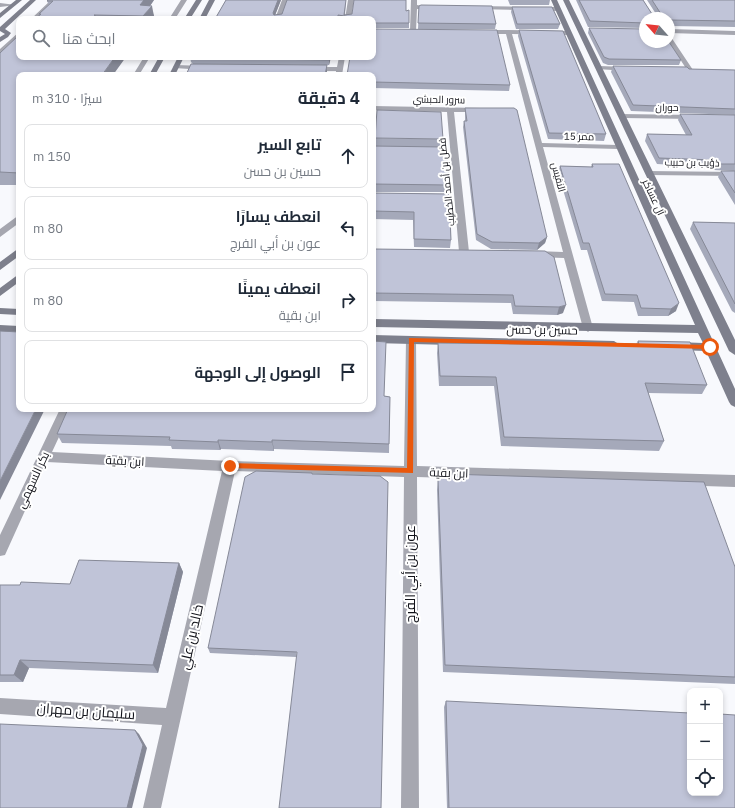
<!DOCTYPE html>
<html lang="ar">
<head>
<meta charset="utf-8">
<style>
  body { margin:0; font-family:"IBM Plex Sans",Cairo,sans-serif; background:#f2f2f3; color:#1f2937; direction:rtl }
  .controls { position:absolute; right:12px; bottom:12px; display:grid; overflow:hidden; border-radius:8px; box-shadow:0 2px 6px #0003 }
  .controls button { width:36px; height:36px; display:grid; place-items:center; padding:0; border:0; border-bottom:1px solid #e0e1e3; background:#fff; color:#1f2937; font:20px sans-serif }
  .compass { position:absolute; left:639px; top:12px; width:36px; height:36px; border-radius:50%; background:#fff; box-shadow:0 2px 6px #0003; rotate:297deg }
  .stop { position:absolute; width:12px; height:12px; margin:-9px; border:3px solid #ea580c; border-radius:50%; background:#fff }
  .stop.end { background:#ea580c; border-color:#fff; box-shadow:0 1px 4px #0008 }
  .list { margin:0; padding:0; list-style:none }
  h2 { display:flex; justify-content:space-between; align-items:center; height:52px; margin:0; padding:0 16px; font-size:17px }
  h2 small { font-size:13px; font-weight:400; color:#747a83 }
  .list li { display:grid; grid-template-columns:26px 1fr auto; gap:12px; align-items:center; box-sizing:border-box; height:64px; margin:0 8px 8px; padding:0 8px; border:1px solid #e0e1e3; border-radius:8px }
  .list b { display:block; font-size:15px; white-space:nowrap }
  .list p { margin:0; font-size:13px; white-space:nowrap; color:#747a83 }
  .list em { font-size:13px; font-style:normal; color:#747a83 }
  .icon { flex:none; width:22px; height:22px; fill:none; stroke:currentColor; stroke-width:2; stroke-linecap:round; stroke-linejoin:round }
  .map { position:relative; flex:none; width:735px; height:808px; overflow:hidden; direction:ltr }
  .search { position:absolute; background:#fff; box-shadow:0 2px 6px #0003; left:16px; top:16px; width:360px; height:44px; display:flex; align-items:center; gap:10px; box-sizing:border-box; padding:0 14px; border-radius:8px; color:#747a83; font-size:15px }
  .panel { position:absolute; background:#fff; box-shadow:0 2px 6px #0003; left:16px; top:72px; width:360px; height:340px; border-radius:8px; direction:rtl }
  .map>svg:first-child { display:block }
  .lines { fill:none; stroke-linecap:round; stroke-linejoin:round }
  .street { fill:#a6a7b0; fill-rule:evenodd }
  .secondary { fill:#7e808d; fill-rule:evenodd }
  .wall { fill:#a5a9ba }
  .shaded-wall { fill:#868997 }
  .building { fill:#c0c4d8; stroke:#868997 }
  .route { fill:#ea580c }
  .labels { text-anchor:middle; stroke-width:4; stroke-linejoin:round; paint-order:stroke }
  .far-street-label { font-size:10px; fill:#111219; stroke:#fff }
  .street-label { font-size:12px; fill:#111219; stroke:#fff }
  .near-street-label { font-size:14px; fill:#111219; stroke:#fff }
</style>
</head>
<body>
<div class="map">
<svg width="735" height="808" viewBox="0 0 735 808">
  <rect width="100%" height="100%" fill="#f8f9fd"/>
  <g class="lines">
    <!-- street -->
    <path class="street" d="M51,0H57L37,19H31Z
      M181,0H187L175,19H169Z
      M282,0H288L281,19H275Z
      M348,0H354L351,19H345Z
      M411,0H417V5L437,8L434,10L417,9L416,31L413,33L410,31Z
      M0,3L16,5L0,7Z
      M476,6L557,7L560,9L557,11L474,9Z
      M669,29L735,31V35L669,33Z
      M508,30L568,31L571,33L568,35L512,34L542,143L618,145L622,147L618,149L543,147L593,328L588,332L583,328L564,258L535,257L530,254L535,251L563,252L506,34H481L478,32L481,30Z
      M19,32V37L0,54V49Z
      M669,36L671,37L693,70L692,71L687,70L669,42Z
      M144,57H150L139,75H133Z
      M339,57H345L342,75H336V71H311L308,69L311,67H337Z
      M176,65L205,66L208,68L205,70L174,68L173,67Z
      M599,66L628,67L631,69L628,71L597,69L596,68Z
      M373,106L481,108L485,110L481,112H454L469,252L467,254H461L459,252L447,112L373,110Z
      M620,114L694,115L698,117L694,119L623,118H620Z
      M647,171L735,172V176L650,175H647Z
      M19,215V223L0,237V229Z
      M411,336L416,340L417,466L735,475V487L417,477L419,808H401L404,477L235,471L161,808H143L162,725L0,714V698L166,708L222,471L47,462L5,555L0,556V535L60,409H72L52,452L230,461L404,466L406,340Z"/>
    <!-- secondary -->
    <path class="secondary" d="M16,0H22L0,18V13Z
      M30,0H36L5,29L11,33L8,37L0,42V37L5,34L0,31V27Z
      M196,0H202L190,19H184Z
      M209,0H215L205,19H199Z
      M551,0H557L735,389V407L731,405L729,402L706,351L676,350L670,346L676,342L703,343L698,333L373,327V319L695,325Z
      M563,0H569L735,340V355L729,351Z
      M159,57H165L155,75H149Z
      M178,57H184L175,75H169Z
      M19,248V256L0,270V262Z
      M19,274V282L0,296V288Z
      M0,308L19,309V315L0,314Z
      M0,325L19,326V334L0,333Z
      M373,335L614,341L620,345L614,349L373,343Z"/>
  </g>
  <!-- wall -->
  <path class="wall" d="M154,0L150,6L154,16L152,19H35L40,15L39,14L49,5L47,1Z
    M226,0H281L275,15L282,14L287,0H346L345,15L406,11L409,10V28H373V19H215Z
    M508,0H550L549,5H510Z
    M576,0H643L652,14H656L647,0H735V27L669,26V18H645V28L588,27Z
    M419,6L496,24L495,29H418Z
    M512,7L560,24L558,29H516L511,12Z
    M589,28L681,60L679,65H608L603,63L588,33Z
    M519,30L606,134L604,141L548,139L518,36Z
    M0,53L19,75V185H0Z
    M190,57H331L329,65L193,64L191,62Z
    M613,66L689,69L735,70V115L631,111L611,72Z
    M373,75L510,85L509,91L373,88Z
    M465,108L547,237L545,243L537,250L491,249L476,240L463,127L464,121H465Z
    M680,114L735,115V205L718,177L721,171H733L714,170L712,167L657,164L645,141L647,134L686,135L678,120Z
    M375,138L443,139L442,147L449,178L447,192H373V146H374Z
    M592,164L676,311L668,316H638L634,302L602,301L587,250H581L558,173L560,166L591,167Z
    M373,193L449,194L451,240L450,248L414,247L413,220L373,219Z
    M693,222L735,223V313L732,311L690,229Z
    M373,249L545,251L563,313L557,315L513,314L511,303L373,301Z
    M638,341L707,385L702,394L648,393L664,441L659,451L501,446L494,386H439L437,353L438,343L598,345L600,343L636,344Z
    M384,396L390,397L389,453L274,449V451L221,449L220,450L172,449L171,446L62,443L57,434Z
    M312,473L296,657L210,653L208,648Z
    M438,480L735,567V684L443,672L437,490Z
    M179,563L183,572L158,673L29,668L23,682H0V585H20L70,584Z
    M446,701L735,808H447L444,707Z"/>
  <!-- shaded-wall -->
  <path class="shaded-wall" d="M144,0H154L143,16L140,5Z
    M278,0H281L274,18L273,13Z
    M152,6L154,16L152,19H144L143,16Z
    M115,57H126L113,75H102Z
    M330,57H331L329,65V60Z
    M327,65V75H325Z
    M547,237L545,243L537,250L539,243Z
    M679,303L676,311L668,316L671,309Z
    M566,305L563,313L557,315L559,307Z
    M36,409H45L0,500V481Z
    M218,440L221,449L220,450L218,442Z
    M272,440L274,449V451L272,442Z
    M179,563L183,572L158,673L153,665Z
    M20,660L29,668L23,682L14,675Z
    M135,730L139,734L147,748L132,808H127Z"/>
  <!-- building -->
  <path class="building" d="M48,0H144L140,5L152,6L143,16L94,15L100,19H35L41,14H39L53,1H47Z
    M226,0H278L273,13L274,15L282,14L287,0H346L344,15L352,14L354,0H406V11L409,10V23H373V19H356L357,18L338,15V19H215Z
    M579,0H643L652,14H661L652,0H735V21L669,20V18H645V23L590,21Z
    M421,5L492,6L496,24L418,23L419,6Z
    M512,7H552L560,24H517Z
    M589,28L645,29V42H669L681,60L609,59L604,57Z
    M373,29L497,30L510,85L373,82V75H347L350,57H373Z
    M519,30L563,31L606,134L549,133Z
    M19,35V57H115L102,75H19V173L0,172V53Z
    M190,57H330L329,60L192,58Z
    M191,64L327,65L325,75H186Z
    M613,66L687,67L689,69L735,70V109L633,105Z
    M465,108H514L517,110L547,237L539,243L492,242L477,234L464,121H467Z
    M377,110L441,112L443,139L375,138Z
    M680,114L735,115V164H717L715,160L659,158L647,134L692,135Z
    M373,146L443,147L447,150L449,178L448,185L373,184Z
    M592,164H619L679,303L671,309L641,308L637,295L605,294L589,243H583L560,166L593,167Z
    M721,171H735V193Z
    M373,193L449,194L451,240L414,239V212L373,211Z
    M693,222L735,223V304Z
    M373,249L545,251L554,257L566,305L559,307L515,306L513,295L373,293Z
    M0,331L19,332V409H36L0,481Z
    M373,341L386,342L384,396L390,397L389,444L272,440V442L218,440V442L169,440L170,437L57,434L68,409H373Z
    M638,341L690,342L707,385L645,383L664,441L504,437L496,377L440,376L438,343L600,345V343L639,344Z
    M256,471L312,473V474L380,476L388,482L381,808H279L297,652L208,648L245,477Z
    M448,474L704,482L735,567V677L445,665L438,480Z
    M79,560L179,563L153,665L20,660L14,675H0V585H20L21,582L70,584Z
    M446,701L690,713V793H720V714L735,715V808H449Z
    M0,724L135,730L143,745L127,808H0Z"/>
  <!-- route -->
  <path class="route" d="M409,338L710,345L713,347L710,349L414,342L413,473L228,468L227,466L230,463L407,468Z"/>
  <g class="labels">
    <!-- far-street labels -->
    <g class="far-street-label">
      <text transform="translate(439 99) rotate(1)" y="4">سرور الحبشي</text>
      <text transform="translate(667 107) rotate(1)" y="4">حوران</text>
      <text transform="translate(579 136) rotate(1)" y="4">ممر 15</text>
      <text transform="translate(692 162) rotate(1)" y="4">ذؤيب بن حبيب</text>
      <text transform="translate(559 177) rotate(75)" y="4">النفيس</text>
      <text transform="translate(446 182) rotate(-96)" y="4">فضل بن أحمد الخطيب</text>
      <text transform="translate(654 197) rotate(65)" y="4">آل عساكر</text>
    </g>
    <!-- street labels -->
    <g class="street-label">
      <text transform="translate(542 330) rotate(1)" y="4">حسين بن حسن</text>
      <text transform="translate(125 461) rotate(3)" y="4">ابن بقية</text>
      <text transform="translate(449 473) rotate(2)" y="4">ابن بقية</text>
      <text transform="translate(33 480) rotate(-65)" y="4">بكر السهمي</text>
    </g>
    <!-- near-street labels -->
    <g class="near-street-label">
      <text transform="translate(410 574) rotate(-90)" y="5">عون بن أبي الفرج</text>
      <text transform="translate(191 637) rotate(-77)" y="5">خالد بن علي</text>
      <text transform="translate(86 711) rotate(4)" y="5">سليمان بن مهران</text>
    </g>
  </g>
</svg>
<div class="controls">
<button>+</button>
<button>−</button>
<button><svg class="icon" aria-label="locate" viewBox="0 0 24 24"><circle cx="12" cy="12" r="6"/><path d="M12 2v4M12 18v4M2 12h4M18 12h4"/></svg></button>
</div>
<svg class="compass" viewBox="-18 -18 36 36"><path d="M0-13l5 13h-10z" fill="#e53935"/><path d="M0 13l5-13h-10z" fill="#747a83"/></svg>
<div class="stop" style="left:710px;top:347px"></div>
<div class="stop end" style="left:230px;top:466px"></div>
<div class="search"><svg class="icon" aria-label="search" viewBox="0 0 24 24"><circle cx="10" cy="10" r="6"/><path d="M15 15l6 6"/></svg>ابحث هنا</div>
<section class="panel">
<h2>4 دقيقة<small>سيرًا · 310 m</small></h2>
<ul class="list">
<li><svg class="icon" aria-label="ahead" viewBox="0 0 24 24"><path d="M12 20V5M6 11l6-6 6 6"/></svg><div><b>تابع السير</b><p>حسين بن حسن</p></div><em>150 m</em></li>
<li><svg class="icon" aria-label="left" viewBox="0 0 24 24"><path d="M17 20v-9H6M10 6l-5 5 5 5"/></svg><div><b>انعطف يسارًا</b><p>عون بن أبي الفرج</p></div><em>80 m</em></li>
<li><svg class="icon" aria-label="right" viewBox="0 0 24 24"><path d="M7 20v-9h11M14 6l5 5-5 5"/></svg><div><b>انعطف يمينًا</b><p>ابن بقية</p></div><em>80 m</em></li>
<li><svg class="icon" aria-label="arrive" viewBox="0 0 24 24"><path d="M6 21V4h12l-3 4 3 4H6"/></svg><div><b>الوصول إلى الوجهة</b></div></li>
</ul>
</section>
</div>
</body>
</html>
